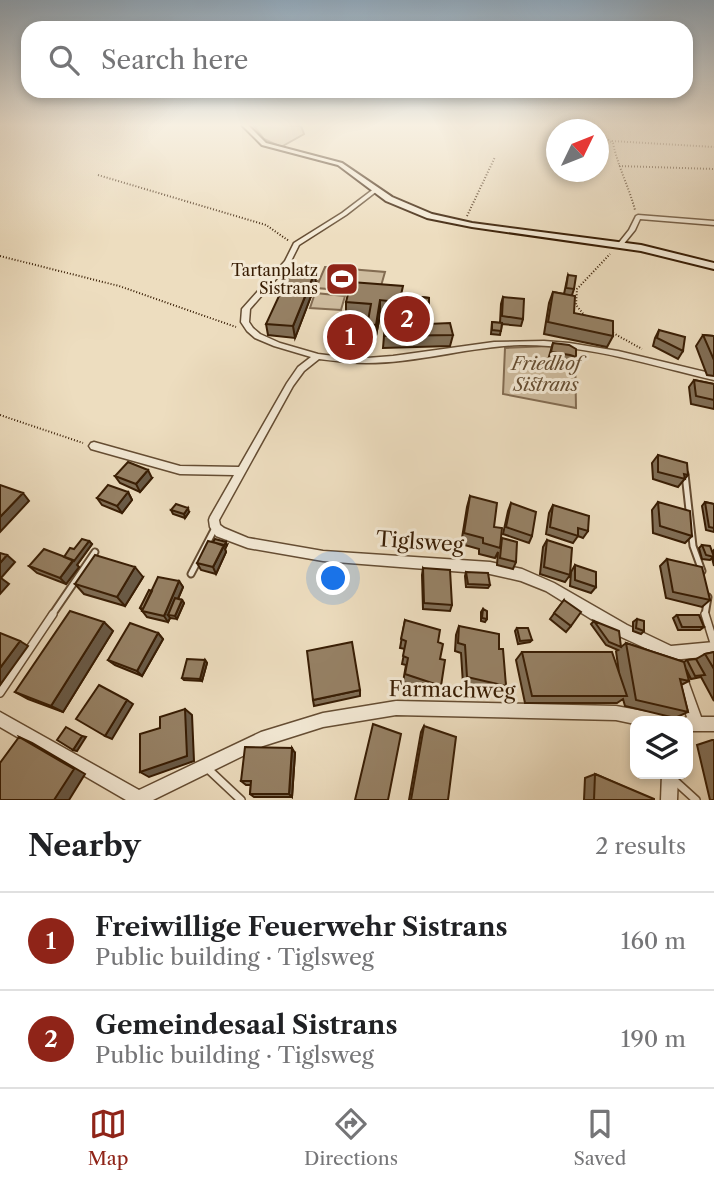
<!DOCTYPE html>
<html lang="en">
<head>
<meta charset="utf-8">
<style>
  body { margin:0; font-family:"Libre Caslon Text",serif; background:#f2f2f2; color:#202124 }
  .controls { position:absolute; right:21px; bottom:21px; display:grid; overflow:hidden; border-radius:14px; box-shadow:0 4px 10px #0003 }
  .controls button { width:63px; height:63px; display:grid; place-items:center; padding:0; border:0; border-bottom:2px solid #e0e0e0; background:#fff; color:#202124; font:35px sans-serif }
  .compass { position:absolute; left:546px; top:119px; width:63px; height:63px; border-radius:50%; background:#fff; box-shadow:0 4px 10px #0003; rotate:47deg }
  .you { position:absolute; left:334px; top:579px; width:24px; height:24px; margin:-18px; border:5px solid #fff; border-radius:50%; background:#1a73e8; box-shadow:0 0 0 10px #1a73e833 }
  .badge { display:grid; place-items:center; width:46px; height:46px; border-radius:50%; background:#8f2418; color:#fff; font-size:23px; font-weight:700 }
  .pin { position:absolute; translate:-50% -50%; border:4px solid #fff; box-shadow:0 2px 7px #0006 }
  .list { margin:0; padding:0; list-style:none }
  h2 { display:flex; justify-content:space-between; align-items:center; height:91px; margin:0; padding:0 28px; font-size:30px }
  h2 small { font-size:23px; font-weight:400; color:#757577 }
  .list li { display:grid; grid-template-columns:46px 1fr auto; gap:21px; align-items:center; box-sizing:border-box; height:98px; padding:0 28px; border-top:2px solid #e0e0e0 }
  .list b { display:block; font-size:26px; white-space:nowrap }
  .list p { margin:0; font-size:23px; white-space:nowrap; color:#757577 }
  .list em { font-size:23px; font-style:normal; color:#757577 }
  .icon { flex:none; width:38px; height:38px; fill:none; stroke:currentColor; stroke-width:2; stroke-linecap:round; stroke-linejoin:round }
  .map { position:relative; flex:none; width:714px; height:800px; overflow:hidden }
  .search { position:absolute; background:#fff; box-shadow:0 4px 10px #0003; left:21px; right:21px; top:21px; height:77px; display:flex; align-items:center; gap:18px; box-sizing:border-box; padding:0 24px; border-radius:21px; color:#757577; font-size:26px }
  .sheet { height:287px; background:#fff }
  nav { display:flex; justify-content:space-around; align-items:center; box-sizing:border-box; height:98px; border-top:2px solid #e0e0e0; background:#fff; font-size:19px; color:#757577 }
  nav a { display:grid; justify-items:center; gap:4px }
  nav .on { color:#8f2418 }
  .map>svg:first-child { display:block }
  .green { fill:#cebc9f; stroke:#836c52; stroke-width:2 }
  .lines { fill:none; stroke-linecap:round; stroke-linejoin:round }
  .lane-far1-casing { stroke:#654d33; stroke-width:9 }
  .lane-casing { stroke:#654d33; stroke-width:10 }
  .street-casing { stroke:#654d33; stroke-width:3 }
  .secondary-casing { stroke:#381d04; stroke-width:4 }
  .path { stroke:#381d04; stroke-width:2; stroke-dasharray:1 2; stroke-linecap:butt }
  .lane-far1 { stroke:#f3e9d5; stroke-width:5 }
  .lane { stroke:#f3e9d5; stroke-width:7 }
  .street { fill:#f3e9d5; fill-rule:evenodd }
  .secondary { fill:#f3e9d5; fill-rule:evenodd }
  .wall { fill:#816f57; stroke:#381d04; stroke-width:2 }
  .shaded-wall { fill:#695a47; stroke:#381d04; stroke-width:2 }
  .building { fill:#968165; stroke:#381d04; stroke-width:2 }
  .labels { text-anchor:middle; stroke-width:6; stroke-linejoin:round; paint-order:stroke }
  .far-poi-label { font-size:16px; fill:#381d04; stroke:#f3e9d5; text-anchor:end }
  .park-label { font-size:18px; font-style:italic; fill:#654d32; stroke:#f3e9d5 }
  .near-street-label { font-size:21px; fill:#381d04; stroke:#f3e9d5 }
</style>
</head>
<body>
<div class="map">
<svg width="714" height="800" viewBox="0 0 714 800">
  <rect width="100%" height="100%" fill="#edddbf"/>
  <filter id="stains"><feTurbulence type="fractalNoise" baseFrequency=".00286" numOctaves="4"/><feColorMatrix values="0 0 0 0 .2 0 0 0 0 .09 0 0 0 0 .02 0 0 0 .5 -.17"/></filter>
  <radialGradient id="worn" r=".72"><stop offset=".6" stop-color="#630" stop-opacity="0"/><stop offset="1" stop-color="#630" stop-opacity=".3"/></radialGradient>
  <!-- green -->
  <path class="green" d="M265,124L301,126L304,134L281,147L264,139L254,126Z
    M325,267L385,272L379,293L316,288Z
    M315,293L345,296L341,310L310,308Z
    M550,346L575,350L576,408L503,394L505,348Z"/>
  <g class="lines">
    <defs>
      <path id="lane-far1" d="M685,474L693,546L702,571
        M191,574L215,528
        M52,615L95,552
        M705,615L708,597"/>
      <path id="lane" d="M705,614L714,643
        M0,693L53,614
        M208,769L241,800
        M674,780L696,800"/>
      <path id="street" d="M375,188L378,190L377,191L346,215L299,245L290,263L250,309L249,322L253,328L260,334L280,343L318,354L342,357L367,358L393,356L494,342L544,341L569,343L618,351L714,374V380C650,365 586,344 520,345C468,347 418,363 366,363C350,363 335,361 319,359L304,371L293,386L219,520L220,525L224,528L248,538L323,551L490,562L522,569L554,583L627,625L671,646L714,642V656L671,660L617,635L546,591L521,581L490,574L323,561L248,548L216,536L210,527L209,520L210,517L234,475L180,474L91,449L89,446L91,443L94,442L180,466L239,467L287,383L298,367L311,357L274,346L255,338L247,331L241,322L242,309L285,261L294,243L342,213Z
        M638,215L714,221V225L640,219L635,230L622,246H618L617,245L629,230L636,216Z
        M679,668L684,670L701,717H714V731H688V721H682L683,719L687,717L672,675L674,670Z
        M396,701L616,706L659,714L664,716L666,721H635V724L616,720L396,715L323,727L263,746L153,800H126L0,727V712L139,790L261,732L323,713Z
        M662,774H678L677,800H661Z"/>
      <path id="secondary" d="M241,124H247L266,143L342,163L392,197L432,214L472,223L641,245L714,263V269L641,251L472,227L427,218L386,201L338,165L262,145Z"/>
    </defs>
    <!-- lane-far1 casing -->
    <use href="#lane-far1" class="lane-far1-casing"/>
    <!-- lane casing -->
    <use href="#lane" class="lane-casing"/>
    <!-- street casing -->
    <use href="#street" class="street-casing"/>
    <!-- secondary casing -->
    <use href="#secondary" class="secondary-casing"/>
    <!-- path -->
    <path class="path" d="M583,124L593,130
      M598,133L613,143C618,167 629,187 635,210
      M612,141L714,147
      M619,166L714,169
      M98,175L266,225L289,241
      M467,216L495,157
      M0,256L119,286L236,327
      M585,316L576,305L577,289L610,254
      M613,333L642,349
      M0,415L83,443"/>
    <!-- lane-far1 -->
    <use href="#lane-far1" class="lane-far1"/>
    <!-- lane -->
    <use href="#lane" class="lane"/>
    <!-- street -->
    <use href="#street" class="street"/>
    <!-- secondary -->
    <use href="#secondary" class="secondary"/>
  </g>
  <!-- wall -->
  <path class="wall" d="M568,275L574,289L572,295L574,313L613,336L607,347L544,334L549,303L553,292L564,294Z
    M316,283L295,338L268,335L266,324Z
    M402,295L429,298L428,324L453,335L450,346L383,348L384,336L398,323L389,322V319L387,316L380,315L375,341L362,339V345L336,346V338L362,322V335L363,324L368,321V319L346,317V302Z
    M503,297L523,319L521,326L502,324L500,335L491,334L492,322L500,323L501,304Z
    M659,330L683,351L678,359L653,346L655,338Z
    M703,335L714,336V376L707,375L696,346Z
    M553,343L576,357L573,365L566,363L548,360Z
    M694,380L714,384V409L691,404L689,387Z
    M658,455L688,475L678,487L653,479L652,463Z
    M115,476L152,478L140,492L120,483Z
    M128,492L132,500L122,513L102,505L97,498Z
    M470,496L494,527L500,541L516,562L513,569L497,565L498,552L495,558L479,554V549L461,544L467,507Z
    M658,502L692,536L685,543L653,533L652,510Z
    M705,502L714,504V532L706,530L702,506Z
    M511,503L532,536L529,543L503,534L508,511Z
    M553,505L588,531L583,538L578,536L573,543L546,534L549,513Z
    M171,510L189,512L185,518L173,514Z
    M547,540L570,575L565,582L540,574L543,547Z
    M89,541L92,544L77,565L79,567L66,584L37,573L29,566L64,557Z
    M227,545L225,549L226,552L216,574L201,570L197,563Z
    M702,545L712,552L714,550V566L712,558L710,560L702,559L699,548Z
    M667,559L710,600L702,607L666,598L660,566Z
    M575,565L596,587L591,593L570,586L571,572Z
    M423,568L452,605L450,611L423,609L422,575Z
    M466,572L490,585L488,588L466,587L465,576Z
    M143,577L125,606L84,594L75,584Z
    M179,581L183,587L178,599L182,600L184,603L177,619L170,618L168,622L147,617L140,608L152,591Z
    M564,600L571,626L566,632L550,619Z
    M483,609L487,619L485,622L481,621V612Z
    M677,615L704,627L700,630H678L673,618Z
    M637,619L644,631L641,634L633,631V622Z
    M405,620L438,642L440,659L441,686L438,693L403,682L406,665L402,664L405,649L400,648Z
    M594,621L621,647L626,643L684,662L687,660L696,659L705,654L714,652V701L701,677L691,679L686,669L689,681L681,685L688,712L675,718L625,706L623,699L617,703H525L516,660L522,652L619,673L616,651L618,650L606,645L591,624Z
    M459,626L499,649L506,686L501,693L463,684L461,653L455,651L456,635Z
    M517,628L532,640L530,642L518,644L515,631Z
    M113,631L63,712L28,699L15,692Z
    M158,633L163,639L142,676L115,665L108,660Z
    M205,660L207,663L202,681L184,680L182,678Z
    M360,690V696L314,706L313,700Z
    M424,726L448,800H409L421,732Z
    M712,740H714V800H710L697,745Z
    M295,753L292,797H254L250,794L251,785H246L241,781Z
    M595,774L654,800H584L585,778Z"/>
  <!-- shaded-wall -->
  <path class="shaded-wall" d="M315,272L316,283L295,338L293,326Z
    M380,300V315L375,341L376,325Z
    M148,470L152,478L140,492L136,484Z
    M128,492L132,500L122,513L117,506Z
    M23,493L29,501L0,532V517Z
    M188,508L189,512L185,518L184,514Z
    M89,541L92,544L77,565L79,567L66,584L60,578Z
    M226,542L227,545L225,549L226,552L216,574L213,567Z
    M7,555L15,562L1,578L9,584L0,594V563Z
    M135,567L143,577L125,606L117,597Z
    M179,581L183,587L171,615H168L170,618L168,622L164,616Z
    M182,600L184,603L177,619L175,616Z
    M104,622L113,631L63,712L51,706Z
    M158,633L163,639L142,676L137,671Z
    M20,641L28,646L0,685V668Z
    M205,660L207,663L202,681L200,679Z
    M127,700L133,704L112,739L105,736Z
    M185,709L192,715L194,761L149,777L140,772Z
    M82,736L86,737L77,751L73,750Z
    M19,737L32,743L85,774L69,800H54Z
    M292,748L295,753L292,797L289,794Z"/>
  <!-- building -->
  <path class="building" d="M291,270L315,272L293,326L266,324Z
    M568,275L576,276L574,289L566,288Z
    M351,282L403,286L401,295L429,298V310L390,307V304L388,301L380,300L376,325L363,324L362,320L368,321L371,304L346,302Z
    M553,292L575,296L574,313L613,321V336L548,322Z
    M503,297L524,299L523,319L502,316Z
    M420,313L428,314V324L450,323L453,335L384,336L385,323L417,322Z
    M337,322H362V332H349V338H336Z
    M492,322L502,323L501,331L492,330Z
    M659,330L685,337L683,351L657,338Z
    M349,335H362V342H349Z
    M703,335L714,336V360Z
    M553,343L569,345L576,349V357L570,355L551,352Z
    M694,380L714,384V400L696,396Z
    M658,455L687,463L688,475L684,474L685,479L658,472Z
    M128,462L148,470L136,484L115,476Z
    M0,485L23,493L0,517Z
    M108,485L128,492L117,506L97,498Z
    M470,496L497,503L494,527L502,528L500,548L483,543V538L464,533Z
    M658,502L690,511L692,536L660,526Z
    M705,502L714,504V528L709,527Z
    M511,503L536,512L532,536L506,527Z
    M176,504L188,508L184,514L171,510Z
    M553,505L589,516L588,531L578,528V536L550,527Z
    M502,538L517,542L516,562L500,558Z
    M82,539L89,541L74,561L64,557L70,548L74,549Z
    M215,539L226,542L224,546L213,542Z
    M547,540L572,548L570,575L544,567Z
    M208,541L224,545L213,567L197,563Z
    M702,545L710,546L714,557L706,555Z
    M44,549L73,560L60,578L29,566Z
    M0,553L7,555L0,563Z
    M95,555L135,567L117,597L75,584Z
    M667,559L702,567L710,600L673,592Z
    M575,565L596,572V587L575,580Z
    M423,568L450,570L452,605L424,603Z
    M466,572L488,573L490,585L468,584Z
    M158,577L179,581L164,616L142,611Z
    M149,590L152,591L143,609L140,608Z
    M175,598L182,600L175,616L168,615Z
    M564,600L581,612L571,626L554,613Z
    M483,609L487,611V619L482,618Z
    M70,611L104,622L51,706L15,692Z
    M677,615H699L704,627H682Z
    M637,619L644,621V631L636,628Z
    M405,620L440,630L438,642L443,644L440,659L445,660L441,686L405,674L408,658L403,656L406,641L401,639Z
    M594,621L619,631L621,647L609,642Z
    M130,623L158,633L137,671L108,660Z
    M459,626L499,634V649H503L506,686L467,677L465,645L458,643Z
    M517,628H528L532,640L520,641Z
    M0,633L20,641L0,668Z
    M352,642L360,690L313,700L307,651Z
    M626,643L684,662L689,681L680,679L688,712L636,700Z
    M522,652H612L627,696H532Z
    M714,652V669L705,654Z
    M187,659L205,660L200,679L182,678Z
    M696,659L705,675L695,676L687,660Z
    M99,685L127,700L105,736L76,719Z
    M185,709L187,756L140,772V734L160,728V717Z
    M373,724L401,734L388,800H355Z
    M424,726L456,737L448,800H411Z
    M66,727L82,736L73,750L57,740Z
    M19,737L74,769L54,800H0V763Z
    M245,747L292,748L289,794H250L251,781H241Z
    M595,774L654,799V800H594Z"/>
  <!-- sky -->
  <linearGradient id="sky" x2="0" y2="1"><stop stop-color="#91aabe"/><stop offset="0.53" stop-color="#f7f0e2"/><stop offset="1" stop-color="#f7f0e2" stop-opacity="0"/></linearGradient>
  <rect width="714" height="236" fill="url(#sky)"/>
  <!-- icons -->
  <defs>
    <symbol id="stadium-square" viewBox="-11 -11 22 22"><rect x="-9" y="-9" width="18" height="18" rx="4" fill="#8f2418" stroke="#f3e9d5"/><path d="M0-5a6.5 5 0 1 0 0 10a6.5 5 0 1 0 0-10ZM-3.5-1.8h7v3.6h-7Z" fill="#fff"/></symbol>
  </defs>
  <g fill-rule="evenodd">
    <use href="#stadium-square" x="323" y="260" width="38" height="38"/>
  </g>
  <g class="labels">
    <!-- far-poi labels -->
    <g class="far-poi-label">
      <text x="318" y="276">Tartanplatz<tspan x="318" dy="18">Sistrans</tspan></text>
    </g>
    <!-- park labels -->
    <g class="park-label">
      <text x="546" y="370">Friedhof<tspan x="546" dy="21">Sistrans</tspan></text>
    </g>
    <!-- near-street labels -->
    <g class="near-street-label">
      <text transform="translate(420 542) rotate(4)" y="7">Tiglsweg</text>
      <text transform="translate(452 690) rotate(1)" y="7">Farmachweg</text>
    </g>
  </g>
  <rect width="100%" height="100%" filter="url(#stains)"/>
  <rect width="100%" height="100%" fill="url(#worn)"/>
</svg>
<div class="controls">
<button><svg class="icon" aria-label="layers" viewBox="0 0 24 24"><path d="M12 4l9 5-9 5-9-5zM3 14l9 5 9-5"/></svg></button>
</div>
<svg class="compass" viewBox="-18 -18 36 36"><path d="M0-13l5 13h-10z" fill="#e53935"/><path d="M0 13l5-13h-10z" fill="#757577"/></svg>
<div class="you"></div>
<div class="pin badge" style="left:350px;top:337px">1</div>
<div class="pin badge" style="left:407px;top:319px">2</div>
<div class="search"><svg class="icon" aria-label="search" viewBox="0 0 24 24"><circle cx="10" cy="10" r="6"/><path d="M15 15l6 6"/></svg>Search here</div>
</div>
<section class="sheet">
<h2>Nearby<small>2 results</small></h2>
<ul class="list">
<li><span class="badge">1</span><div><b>Freiwillige Feuerwehr Sistrans</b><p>Public building · Tiglsweg</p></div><em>160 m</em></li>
<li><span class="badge">2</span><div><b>Gemeindesaal Sistrans</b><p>Public building · Tiglsweg</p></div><em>190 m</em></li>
</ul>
</section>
<nav>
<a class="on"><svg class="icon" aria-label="map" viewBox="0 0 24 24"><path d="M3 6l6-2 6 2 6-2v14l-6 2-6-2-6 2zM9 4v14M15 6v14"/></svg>Map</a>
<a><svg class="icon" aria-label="directions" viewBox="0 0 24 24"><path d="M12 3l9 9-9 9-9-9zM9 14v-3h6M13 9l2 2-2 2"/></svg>Directions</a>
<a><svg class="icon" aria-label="saved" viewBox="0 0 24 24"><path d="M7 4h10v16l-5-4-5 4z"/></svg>Saved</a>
</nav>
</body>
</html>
